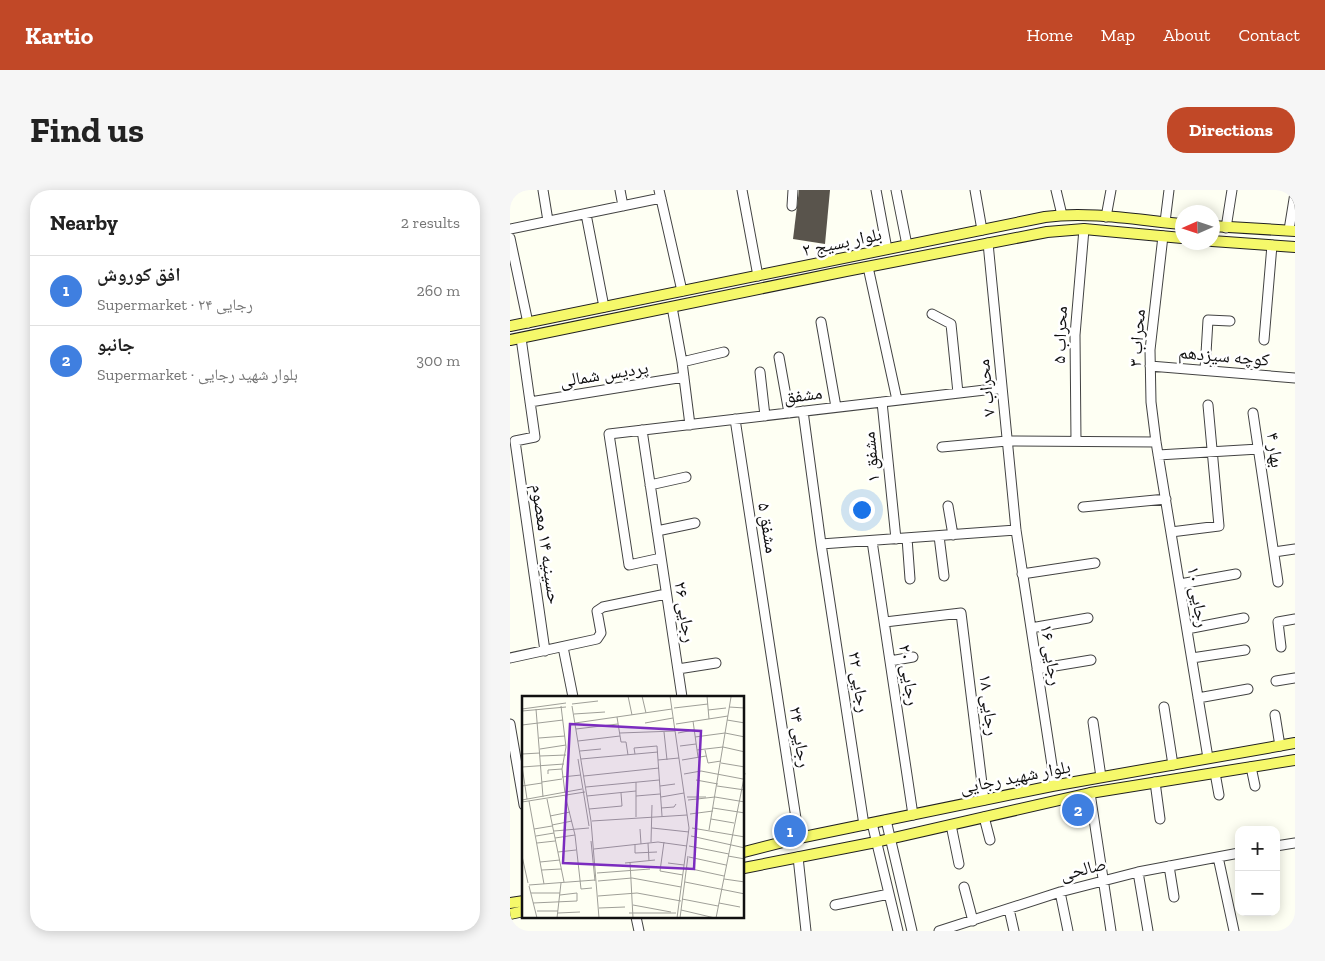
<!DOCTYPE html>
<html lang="en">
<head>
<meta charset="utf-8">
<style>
  body { margin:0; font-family:"Zilla Slab","Noto Naskh Arabic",serif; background:#f6f6f6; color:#222 }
  .controls { position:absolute; right:15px; bottom:15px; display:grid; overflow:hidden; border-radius:10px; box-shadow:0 2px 12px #0003 }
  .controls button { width:45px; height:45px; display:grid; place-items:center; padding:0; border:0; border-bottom:1px solid #e0e0e0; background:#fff; color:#222; font:25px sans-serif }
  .compass { position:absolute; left:665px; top:15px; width:45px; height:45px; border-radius:50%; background:#fff; box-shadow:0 2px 12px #0003; rotate:267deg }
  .you { position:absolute; left:351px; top:319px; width:18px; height:18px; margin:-12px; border:4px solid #fff; border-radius:50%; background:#1a73e8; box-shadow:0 0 0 8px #1a73e833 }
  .badge { display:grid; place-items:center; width:32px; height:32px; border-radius:50%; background:#c14827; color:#fff; font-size:16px; font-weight:700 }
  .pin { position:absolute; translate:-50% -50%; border:2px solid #fff; box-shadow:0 1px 5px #0006 }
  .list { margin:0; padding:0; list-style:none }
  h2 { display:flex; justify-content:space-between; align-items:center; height:65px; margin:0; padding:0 20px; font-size:21px }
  h2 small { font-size:16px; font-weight:400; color:#767676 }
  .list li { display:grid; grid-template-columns:32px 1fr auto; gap:15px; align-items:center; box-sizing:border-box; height:70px; padding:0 20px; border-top:1px solid #e0e0e0 }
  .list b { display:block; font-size:19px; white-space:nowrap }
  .list p { margin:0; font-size:16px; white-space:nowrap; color:#767676 }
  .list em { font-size:16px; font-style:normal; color:#767676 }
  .map { position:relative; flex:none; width:785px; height:741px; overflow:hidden; border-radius:20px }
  header { display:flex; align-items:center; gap:30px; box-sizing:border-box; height:70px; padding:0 25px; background:#c14827; color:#fff }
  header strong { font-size:24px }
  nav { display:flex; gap:28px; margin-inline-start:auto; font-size:18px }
  .intro { display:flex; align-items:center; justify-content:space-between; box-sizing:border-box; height:120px; padding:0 30px }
  h1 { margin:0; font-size:35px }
  .button { padding:12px 22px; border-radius:20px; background:#c14827; color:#fff; font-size:18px; font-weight:700 }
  main { display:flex; gap:30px; padding:0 30px }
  aside { flex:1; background:#fff; border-radius:20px; box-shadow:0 2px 12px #0003 }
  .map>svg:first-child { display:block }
  .building { fill:#59544c }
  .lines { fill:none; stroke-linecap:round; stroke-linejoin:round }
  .minor-casing { stroke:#434343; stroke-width:11 }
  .major-casing { stroke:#212121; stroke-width:12 }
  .minor { stroke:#fff; stroke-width:9 }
  .major { stroke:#f5f86a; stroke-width:10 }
  .labels { text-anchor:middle; stroke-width:5; stroke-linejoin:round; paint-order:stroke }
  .street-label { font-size:18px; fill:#101010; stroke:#fff }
  .inset-road { fill:none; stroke:#9f9f98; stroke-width:1 }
  .view { fill:#7b2cbf; fill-opacity:0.15; stroke:#7b2cbf; stroke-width:2.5 }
  .inset-edge { fill:none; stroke:#101010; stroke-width:2.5 }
</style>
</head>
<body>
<header>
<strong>Kartio</strong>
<nav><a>Home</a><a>Map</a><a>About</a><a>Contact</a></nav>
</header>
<div class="intro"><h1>Find us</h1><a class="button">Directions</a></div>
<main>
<aside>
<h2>Nearby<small>2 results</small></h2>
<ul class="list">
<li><span class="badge" style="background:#3f7fe0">1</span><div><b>افق کوروش</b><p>Supermarket · رجایی ۲۴</p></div><em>260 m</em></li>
<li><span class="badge" style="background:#3f7fe0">2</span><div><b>جانبو</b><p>Supermarket · بلوار شهید رجایی</p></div><em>300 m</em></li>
</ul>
</aside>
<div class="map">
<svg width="785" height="741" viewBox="0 0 785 741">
  <rect width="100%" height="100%" fill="#fefff3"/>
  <!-- building -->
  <path class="building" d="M289,0H320L315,54L283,49Z"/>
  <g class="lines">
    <defs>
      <path id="minor" d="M33,0L38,31
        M110,0L113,16
        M149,0L172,101
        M232,0L248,86
        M366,0L377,59
        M386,0L397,55
        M465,0L472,40
        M546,0L552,25
        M282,16L283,0
        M76,24L94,117
        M596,27L601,0
        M655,32L659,0
        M716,38L722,0
        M0,39L151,8
        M779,40L785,3
        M653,46L640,160L641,212L646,252L698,568
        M0,48L18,133
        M478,53L506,340L545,595
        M358,77L387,210
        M162,117L172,172L180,235
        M422,124L441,134L448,203
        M311,132L326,217
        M11,148L25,247L5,251L35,461
        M754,150L762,55
        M269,167L279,223
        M172,172L214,162
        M640,176L785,188
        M695,180L698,130L720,131
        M250,182L255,226
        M20,212L174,187
        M372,212L386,349
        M293,221L311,354L354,635
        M743,223L768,392
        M225,229L289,648
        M132,240L172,507
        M566,251L565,145L574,39
        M432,257L497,251L646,252
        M648,265L749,259
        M140,295L176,287
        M438,316L443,345
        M573,317L656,309
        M147,341L185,333
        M661,342L709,336L698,215
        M429,346L434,386
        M397,348L400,389
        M362,351L403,625
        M311,354L506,340
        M764,362L785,359
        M151,368L119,375L99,244L492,198
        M512,384L585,373
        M670,394L726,384
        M375,432L451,423L474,610
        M521,438L578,428
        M677,439L734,428
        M53,457L63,507
        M771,457L768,432L785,429
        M0,468L87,449L91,443L87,421L93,417L156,404
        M682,468L735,460
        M380,471L403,467
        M168,479L206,473
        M527,479L581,470
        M766,491L785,488
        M688,508L738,499
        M654,517L663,575
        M765,525L770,556
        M583,532L591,587
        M0,534L14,615
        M741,577L745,596
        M705,583L709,605
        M645,592L650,629
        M580,603L601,741
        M474,627L480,650
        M376,630L402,741
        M362,633L388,741
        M441,635L449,674
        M766,656L785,653
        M288,667L296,741
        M708,667L724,741
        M659,676L664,707
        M628,682L638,741
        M454,697L463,731
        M550,702L558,741
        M325,715L379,704
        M499,719L504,741
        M126,727L129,741
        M429,741L550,702L628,682L729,663"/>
      <path id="major" d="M702,36L785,41
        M702,51L785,57
        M0,136L535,27C580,21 627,30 672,34
        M0,150L336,81L537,42L574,39L672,48
        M234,662L289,648L542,596L785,553
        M234,678L366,652L580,603L785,570
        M0,713L14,711
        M0,724L14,721"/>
    </defs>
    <!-- minor casing -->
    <use href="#minor" class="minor-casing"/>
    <!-- major casing -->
    <use href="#major" class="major-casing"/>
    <!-- minor -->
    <use href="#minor" class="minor"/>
    <!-- major -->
    <use href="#major" class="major"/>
  </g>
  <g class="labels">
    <!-- street labels -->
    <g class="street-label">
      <text transform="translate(332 52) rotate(-12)" y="6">بلوار بسیج ۲</text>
      <text transform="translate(550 145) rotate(-88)" y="6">محراب ۵</text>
      <text transform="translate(627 148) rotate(-86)" y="6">محراب ۳</text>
      <text transform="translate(714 166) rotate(5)" y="6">کوچه سیزدهم</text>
      <text transform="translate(94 184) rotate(-9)" y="6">پردیس شمالی</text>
      <text transform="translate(476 198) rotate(-96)" y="6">محراب ۷</text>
      <text transform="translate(293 205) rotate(-7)" y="6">مشفق</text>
      <text transform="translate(765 260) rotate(82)" y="6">بهار ۴</text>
      <text transform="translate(361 267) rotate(-96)" y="6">مشفق ۱</text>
      <text transform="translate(258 338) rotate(81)" y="6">مشفق ۵</text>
      <text transform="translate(36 354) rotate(82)" y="6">حسینیه ۱۴ معصوم</text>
      <text transform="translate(688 407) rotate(81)" y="6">رجایی ۱۰</text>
      <text transform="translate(175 422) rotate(81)" y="6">رجایی ۲۶</text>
      <text transform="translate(541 465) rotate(81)" y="6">رجایی ۱۶</text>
      <text transform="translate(399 485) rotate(82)" y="6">رجایی ۲۰</text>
      <text transform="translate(349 492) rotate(81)" y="6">رجایی ۲۲</text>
      <text transform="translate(479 515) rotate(83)" y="6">رجایی ۱۸</text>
      <text transform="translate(290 547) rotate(81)" y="6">رجایی ۲۴</text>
      <text transform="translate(505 587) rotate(-11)" y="6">بلوار شهید رجایی</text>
      <text transform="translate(573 679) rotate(-14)" y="6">صالحی</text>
    </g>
  </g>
  <!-- overview -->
  <g transform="translate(12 506)">
    <rect width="222" height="222" fill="#fefff3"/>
    <path class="inset-road" d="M106,0L110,19M120,0L124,17M148,0L167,132L155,222M185,0L187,23M50,8L76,5M39,10L44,51L40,73L43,97M50,10L69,125L77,222M207,11L223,12M152,12L186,8M0,13L44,7M14,13L21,101M186,14L204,12M0,15L44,11M52,18L83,16M95,21L99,46H104L106,59M205,24L223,27M171,25L176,61M53,27L150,13M123,27L151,22M154,28L206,20M0,29L41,24M54,33L96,28M142,36L145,64M98,37L153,35M156,37L172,34M173,41L203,37L223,41M17,42L43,40M56,45L98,40M158,50L174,48M18,53L44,49M175,54L201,51L223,56M183,54L186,67L199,65M58,55L79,53M0,58L18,57M113,58L112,52L135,50L140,120M18,60L44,59M56,63L67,130M59,63L136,56M136,64L157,62M160,64L184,60M199,67L223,71M0,70L5,103M0,71L42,68M26,78V74L40,73M162,78L179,75L221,83M62,80L137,72M40,81L59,79M174,84L196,88M20,86L40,83M114,86V121M0,90L20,87M138,90L153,88M195,90L223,94M64,91L137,84M43,99L53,139L59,193L70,192M65,100L114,95M114,100L138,98M139,101L162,97M165,101H184M25,103L42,186M0,104L60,93M166,104L193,101L223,106M7,105L22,188M0,106L63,96M139,112L152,111L154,108M191,112L223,117M67,113L100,110L99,97M168,118L191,115M28,120L48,116M189,123L212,127M70,125L165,119M30,129L50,125M130,132L167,136M170,132L223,141M12,133L30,130M118,133L119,148M187,134L209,1M32,135L67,132M14,140L32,137M169,140L223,152M33,142L53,139M69,145L73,185M129,146L130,109M142,146L138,175L161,179M15,147L33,145M126,147L127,165M113,148V157L135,156M167,150L207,158M72,153L136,146L165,150M36,156L54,154M0,160L6,187M206,160L223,163M167,161L204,169M18,166L38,164M108,166L111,222M103,167L133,164M146,167L162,169M165,172L202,180M20,174L39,173M75,177L128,173M202,183L223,186M76,185L110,182L159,191M163,186L223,198M7,189L73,184M7,190L15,222M9,197H38M76,200L115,197L159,205M160,203L196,210M11,207L55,205V197L38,199M197,207L218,211M111,209L149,216M77,212L103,211M159,214L193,222M15,215H36M36,217L58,216M107,217H154M35,222L39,187M158,222L166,160M194,222L223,77"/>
    <path class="view" d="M48,28L179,35L172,173L41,167Z"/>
    <rect width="222" height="222" class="inset-edge"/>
  </g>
</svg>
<div class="controls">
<button>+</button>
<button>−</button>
</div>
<svg class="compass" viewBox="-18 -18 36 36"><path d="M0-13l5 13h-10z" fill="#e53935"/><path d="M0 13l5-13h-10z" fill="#767676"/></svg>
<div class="you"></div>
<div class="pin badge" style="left:280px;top:641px;background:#3f7fe0">1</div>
<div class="pin badge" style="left:568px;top:620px;background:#3f7fe0">2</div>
</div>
</main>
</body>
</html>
